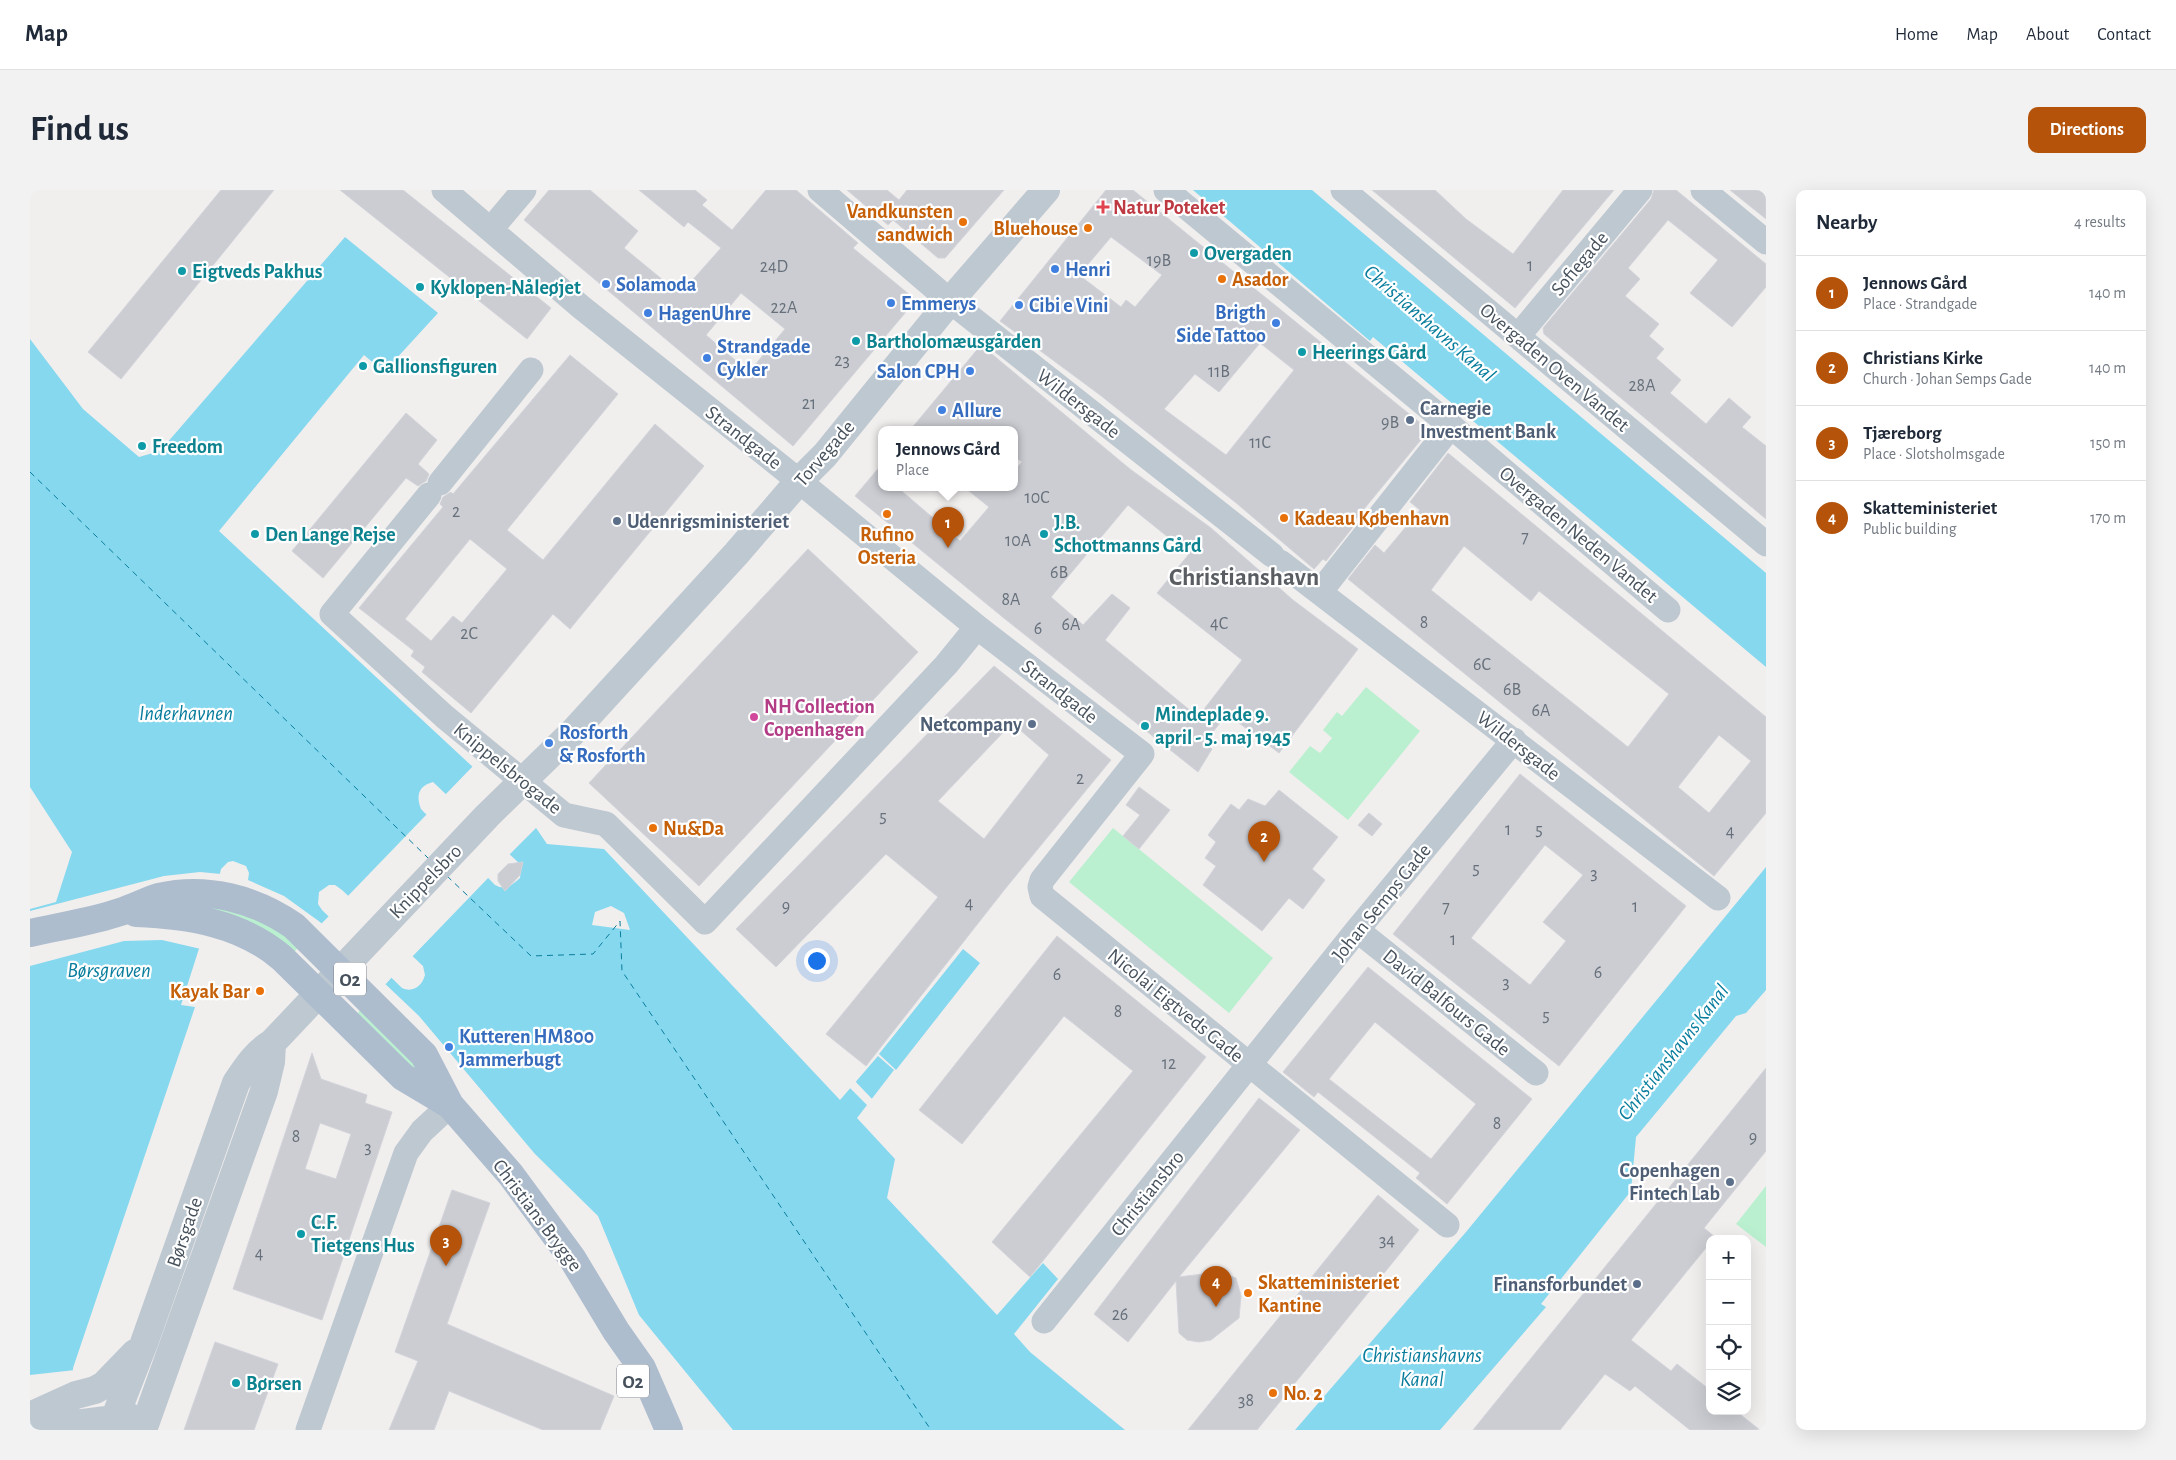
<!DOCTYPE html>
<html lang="en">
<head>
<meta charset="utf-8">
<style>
  body { margin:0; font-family:"Alegreya Sans",sans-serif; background:#f2f2f3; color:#1f2937 }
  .controls { position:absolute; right:15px; bottom:15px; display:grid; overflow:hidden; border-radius:10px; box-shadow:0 5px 20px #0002 }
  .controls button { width:45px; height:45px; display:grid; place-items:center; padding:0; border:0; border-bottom:1px solid #e0e1e3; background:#fff; color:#1f2937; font:25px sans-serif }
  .you { position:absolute; left:786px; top:770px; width:18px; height:18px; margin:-12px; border:4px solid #fff; border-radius:50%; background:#1a73e8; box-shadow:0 0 0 8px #1a73e833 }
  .badge { display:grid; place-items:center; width:32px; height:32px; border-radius:50%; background:#b45309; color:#fff; font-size:16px; font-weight:700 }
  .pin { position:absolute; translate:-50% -41px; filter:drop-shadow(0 1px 2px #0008) }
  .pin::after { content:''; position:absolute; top:26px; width:18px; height:15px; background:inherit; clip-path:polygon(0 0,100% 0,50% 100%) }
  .popup { position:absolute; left:848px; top:236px; width:140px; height:65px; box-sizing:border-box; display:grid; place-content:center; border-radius:10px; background:#fff; filter:drop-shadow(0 1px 4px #0005); font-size:16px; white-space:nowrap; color:#747a83 }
  .popup b { font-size:19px; color:#1f2937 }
  .popup::after { content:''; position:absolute; left:50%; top:100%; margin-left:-10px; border:10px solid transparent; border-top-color:#fff }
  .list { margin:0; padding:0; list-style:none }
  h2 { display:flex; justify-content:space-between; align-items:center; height:65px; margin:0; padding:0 20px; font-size:21px }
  h2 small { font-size:16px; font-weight:400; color:#747a83 }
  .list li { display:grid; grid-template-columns:32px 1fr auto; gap:15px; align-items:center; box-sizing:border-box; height:75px; padding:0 20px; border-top:1px solid #e0e1e3 }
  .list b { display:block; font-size:19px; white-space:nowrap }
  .list p { margin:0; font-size:16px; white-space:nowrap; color:#747a83 }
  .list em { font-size:16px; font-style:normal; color:#747a83 }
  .icon { flex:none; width:28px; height:28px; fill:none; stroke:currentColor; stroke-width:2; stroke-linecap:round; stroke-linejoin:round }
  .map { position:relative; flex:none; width:1736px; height:1240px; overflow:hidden; border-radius:10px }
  header { display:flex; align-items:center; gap:30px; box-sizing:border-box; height:70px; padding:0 25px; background:#fff; border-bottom:1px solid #e0e1e3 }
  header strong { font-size:24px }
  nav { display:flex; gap:28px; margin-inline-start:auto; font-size:18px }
  .intro { display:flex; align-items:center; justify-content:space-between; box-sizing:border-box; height:120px; padding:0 30px }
  h1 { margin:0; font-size:35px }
  .button { padding:12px 22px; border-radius:10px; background:#b45309; color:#fff; font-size:18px; font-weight:700 }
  main { display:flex; gap:30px; padding:0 30px }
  aside { flex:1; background:#fff; border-radius:10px; box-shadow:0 5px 20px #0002 }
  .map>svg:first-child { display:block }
  .green { fill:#baf0d0 }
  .water { fill:#86d8ee; fill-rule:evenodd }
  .pier { fill:#f1eeee }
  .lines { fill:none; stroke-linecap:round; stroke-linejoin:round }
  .ferry { stroke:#097d9d; stroke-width:1; stroke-dasharray:6 5; stroke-linecap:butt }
  .building { fill:#cbcdd3; stroke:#d2d4da; fill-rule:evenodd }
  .minor { stroke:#bec8d1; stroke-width:25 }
  .tertiary { stroke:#bec8d1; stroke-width:28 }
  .primary { stroke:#adbdce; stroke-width:28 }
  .health-dot { fill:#e0444e; stroke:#fff; stroke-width:2 }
  .food-dot { fill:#e8710a; stroke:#fff; stroke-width:2 }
  .culture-dot { fill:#0f9aa8; stroke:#fff; stroke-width:2 }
  .shop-dot { fill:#3f7fe0; stroke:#fff; stroke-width:2 }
  .service-dot { fill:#5c6f8a; stroke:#fff; stroke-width:2 }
  .hotel-dot { fill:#d1479c; stroke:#fff; stroke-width:2 }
  .labels { text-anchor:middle; stroke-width:4.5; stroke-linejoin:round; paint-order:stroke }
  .number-label { font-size:18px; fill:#67707a }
  .shield { fill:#fff; stroke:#7e858d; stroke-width:1 }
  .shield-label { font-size:19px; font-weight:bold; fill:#46515c }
  .health-label { font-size:20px; font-weight:bold; fill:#be3a42; stroke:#fff; text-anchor:start }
  .food-label { font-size:20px; font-weight:bold; fill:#c56008; stroke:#fff; text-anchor:start }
  .culture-label { font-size:20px; font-weight:bold; fill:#0d838f; stroke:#fff; text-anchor:start }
  .street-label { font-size:20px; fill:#46515c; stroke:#fff }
  .shop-label { font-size:20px; font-weight:bold; fill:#366cbe; stroke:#fff; text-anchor:start }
  .service-label { font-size:20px; font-weight:bold; fill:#4e5e75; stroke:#fff; text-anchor:end }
  .hotel-label { font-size:20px; font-weight:bold; fill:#b23c85; stroke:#fff; text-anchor:start }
  .water-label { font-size:21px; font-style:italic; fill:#097d9d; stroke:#fff }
  .district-label { font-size:25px; font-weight:bold; fill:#5a5e63; stroke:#fff }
</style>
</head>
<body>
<header>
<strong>Map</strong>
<nav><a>Home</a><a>Map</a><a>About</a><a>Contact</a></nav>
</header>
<div class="intro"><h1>Find us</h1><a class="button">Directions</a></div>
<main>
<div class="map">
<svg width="1736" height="1240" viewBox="0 0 1736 1240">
  <rect width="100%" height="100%" fill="#f1eeee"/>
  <!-- green -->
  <path class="green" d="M1336,497L1390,541L1318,630L1259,582L1280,556L1290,563L1302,548L1293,540L1307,522L1312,526Z
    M1083,638L1243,768L1199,823L1039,692Z
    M152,710L203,714L273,753L261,765Z
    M335,815L398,880L391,888L324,827Z
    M1736,996V1057L1706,1034Z"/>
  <!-- water -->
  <path class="water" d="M1163,0H1282L1736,383V477L1343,147L1340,151Z
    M315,47L408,123L354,182L334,165L189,341L502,632L517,654L574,659L810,910L848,866L864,880L827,928L865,969L857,1008L967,1125L1013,1073L1028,1089L984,1144L1000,1162L1095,1240H703L609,1125L568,1026L505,964L389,826L290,732L254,706L218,690L219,683L216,676L203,671L198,672L191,679L181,721L151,815L165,817L43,1178L41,1226L0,1240V719L26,712L42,662L0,597V149L53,219L109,267L130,261ZM403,592L491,675L490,688C482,695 476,701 465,695L391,619C386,606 388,596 403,592ZM299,695H305L312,700L393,776L395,785C392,796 383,803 372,798L292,720L288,714L289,702Z
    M1736,677V800L1716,823L1706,826L1606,947L1601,1001L1511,1114L1516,1117L1410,1240H1265L1436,1042Z
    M933,759L950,773L866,880L849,864Z"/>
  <!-- pier -->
  <path class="pier" d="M444,575L508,636L478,666L415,605Z
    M398,623L460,686L381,768L316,708Z
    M170,682L191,684L171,759L132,750L94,751L0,776V721L134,686Z
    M581,716L594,723L600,740L562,735L565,722Z
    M300,725L363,786L354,796L290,735Z
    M824,890L843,910L839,917L818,896Z
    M45,1180L43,1240H0V1185Z"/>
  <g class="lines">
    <!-- ferry -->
    <path class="ferry" d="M0,282L398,668
      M417,686L501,766L563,764L590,731L592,781L901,1240"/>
  </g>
  <!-- building -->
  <path class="building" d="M191,0H244L91,189L58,162Z
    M310,0H373L521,118L497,149Z
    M519,0H560L608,41L594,58L650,104L691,58L658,32L654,37L609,0H665L677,10L672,15L702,40L736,0H766L828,53L823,58L886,110L763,256L494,30ZM711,103L755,139L719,182L676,145Z
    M817,0H857L869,10L877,0H974L915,68H908L863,30L858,35Z
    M1076,0H1103L1399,240L1320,336L1323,337L1296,371L1293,369L1284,379L1205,312L1070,205L970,131ZM1081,47L1132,85L1105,117L1096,110L1091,117L1049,85ZM1230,153L1264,180L1196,265L1134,219L1165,184L1189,202Z
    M1342,0H1405L1436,29L1483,64L1533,0H1584L1485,118Z
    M1624,0H1646L1736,74V97L1702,137L1660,103L1688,70L1638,30L1598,78L1610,89L1595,106L1629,134L1619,146L1634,159L1626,168L1651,190L1640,203L1676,234L1699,208L1721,227L1712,237L1736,256V329L1514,144L1513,138L1621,9Z
    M1700,0H1736V29Z
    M951,155L1100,279L1181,338L1263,410L1328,459L1249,563L1197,524L1175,552L1182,559L1168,582L975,429L825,306L852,274V297H867L930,351L959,317L934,297H984V281L992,272L984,266V239H881ZM1098,315L1159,364L1127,403L1212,470L1168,527L1075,450L1100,418L1082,404L1053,435L1021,407Z
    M540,165L588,204L477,340L513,370L625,234L674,276L540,439L523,424L441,523L392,482L395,477L381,466L384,461L329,418L413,317L410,314L413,307L421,302L423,304ZM440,349L477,379L432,433L423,426L401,451L375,429Z
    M376,223L407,250L388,274L399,284L396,291L388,296L376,288L293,388L262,361Z
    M1418,263L1736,527V623L1684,686L1318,389L1345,355L1354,363L1390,320L1380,312ZM1434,356L1501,411L1509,401L1639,504L1598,557L1401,400ZM1689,545L1721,571L1679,623L1648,597Z
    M778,359L888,462L669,696L559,593Z
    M964,476L1081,570L975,699L836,876L796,844L908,707L856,664L746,777L706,739ZM982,533L1019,565L954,649L908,611Z
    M1490,584L1656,716L1529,876L1363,744ZM1515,655L1553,685L1513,732L1536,751L1500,795L1441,748Z
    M1109,597L1140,620L1109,659L1093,646L1110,625L1096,615Z
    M1249,600L1308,647L1282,679L1295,690L1273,719L1259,708L1232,741L1173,695L1186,676L1175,668L1186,652L1178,645L1201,614L1209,620L1218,609L1235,616Z
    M1339,623L1352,634L1342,646L1328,635Z
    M493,672L490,685L475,701L468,691V684L478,674Z
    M1027,746L1176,867L1000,1087L962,1052L1103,881L1034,826L932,954L889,920Z
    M1338,777L1502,909L1417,1014L1386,988L1390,983L1288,902L1284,907L1253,882ZM1345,832L1446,914L1401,969L1299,889Z
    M282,863L291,889L337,905L335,913L362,922L292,1130L203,1099ZM290,933L321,944L306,989L275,979Z
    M1736,878V961L1674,1038L1685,1047L1680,1049V1053L1601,1150L1641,1181L1647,1174L1680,1200V1221H1706L1730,1240H1660L1605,1196L1600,1201L1575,1184L1530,1240H1443Z
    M1229,908L1270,940L1149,1087L1189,1082L1206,1088L1211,1106L1209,1128L1181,1150L1169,1152L1157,1150L1149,1143L1146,1091L1098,1152L1064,1124Z
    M422,1000L460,1013L417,1134L584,1206L570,1240H513L419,1201L404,1240H359L388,1171L365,1162Z
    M1348,1005L1389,1040L1227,1240H1158Z
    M185,1152L248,1174L224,1240H154Z"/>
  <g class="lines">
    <!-- minor -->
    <path class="minor" d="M414,0L551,117L769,291L947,437L1112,564L1012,690L1010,697L1012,706L1417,1035
      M790,0L920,111L1242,365
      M1136,0L1421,236L1638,420
      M1313,0L1736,354
      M1673,0L1736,52
      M461,39L494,0
      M1488,146L1610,0
      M410,293L501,180
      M399,305L302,424L415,527L534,625L576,634L675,732L916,475L947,437
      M1250,372L1688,708
      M1290,402L1421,236
      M1327,740L1506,883
      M1014,1131L1327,740L1484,550
      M278,1240L376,963L392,941L420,915"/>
    <!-- tertiary -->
    <path class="tertiary" d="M0,1226L46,1205L65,1200L74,1195L105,1163
      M0,1226L45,1234L100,1227
      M80,1240L114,1153L206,893C216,878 226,862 242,853L457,626L544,541L706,364L769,291L795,265L920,111L1016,0
      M113,1240L234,901L241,872L242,853"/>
    <!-- primary -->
    <path class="primary" d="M106,723C158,725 211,733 252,768L373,887L420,915
      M0,743C30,736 61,732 90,722C103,718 116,711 129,707C177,696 225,709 264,736L394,865L420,915L481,985L542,1068L586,1141L612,1178L639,1240"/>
  </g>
  <!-- markers -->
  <path class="health-dot" d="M1070.5 9.5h5v5h5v5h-5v5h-5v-5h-5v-5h5z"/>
  <g class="food-dot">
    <circle cx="933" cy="32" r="5"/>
    <circle cx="1058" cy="38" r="5"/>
    <circle cx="1192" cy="89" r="5"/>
    <circle cx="857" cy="324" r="5"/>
    <circle cx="1254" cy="328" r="5"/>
    <circle cx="623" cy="638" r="5"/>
    <circle cx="230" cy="801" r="5"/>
    <circle cx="1218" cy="1103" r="5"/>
    <circle cx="1243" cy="1203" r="5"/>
  </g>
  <g class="culture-dot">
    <circle cx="1164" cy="63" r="5"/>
    <circle cx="152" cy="81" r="5"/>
    <circle cx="390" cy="97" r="5"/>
    <circle cx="826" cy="151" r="5"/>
    <circle cx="1272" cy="162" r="5"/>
    <circle cx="333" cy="176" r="5"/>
    <circle cx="112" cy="256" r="5"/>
    <circle cx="225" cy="344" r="5"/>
    <circle cx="1014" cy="344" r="5"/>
    <circle cx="1115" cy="536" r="5"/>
    <circle cx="271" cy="1044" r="5"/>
    <circle cx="206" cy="1193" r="5"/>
  </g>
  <g class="shop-dot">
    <circle cx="1025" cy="79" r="5"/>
    <circle cx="576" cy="94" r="5"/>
    <circle cx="861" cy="113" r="5"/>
    <circle cx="989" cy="115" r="5"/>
    <circle cx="618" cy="123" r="5"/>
    <circle cx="1246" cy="133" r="5"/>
    <circle cx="677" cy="168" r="5"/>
    <circle cx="940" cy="181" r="5"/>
    <circle cx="912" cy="220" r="5"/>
    <circle cx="519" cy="553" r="5"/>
    <circle cx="419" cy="857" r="5"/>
  </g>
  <g class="service-dot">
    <circle cx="1380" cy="230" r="5"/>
    <circle cx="587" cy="331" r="5"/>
    <circle cx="1002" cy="534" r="5"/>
    <circle cx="1700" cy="992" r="5"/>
    <circle cx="1607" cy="1094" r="5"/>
  </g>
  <circle class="hotel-dot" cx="724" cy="527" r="5"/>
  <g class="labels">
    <!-- number labels -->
    <g class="number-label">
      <text x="1129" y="76">19B</text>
      <text x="1500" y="81">1</text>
      <text x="744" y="82">24D</text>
      <text x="754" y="123">22A</text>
      <text x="812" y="176">23</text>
      <text x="1189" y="187">11B</text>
      <text x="1612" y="201">28A</text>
      <text x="779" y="219">21</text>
      <text x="1360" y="238">9B</text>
      <text x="1230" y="258">11C</text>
      <text x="1007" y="313">10C</text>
      <text x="426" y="327">2</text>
      <text x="1495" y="353">7</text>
      <text x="988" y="356">10A</text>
      <text x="1029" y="388">6B</text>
      <text x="981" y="415">8A</text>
      <text x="1394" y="438">8</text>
      <text x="1189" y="439">4C</text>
      <text x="1041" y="440">6A</text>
      <text x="1008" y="444">6</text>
      <text x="439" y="449">2C</text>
      <text x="1452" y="480">6C</text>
      <text x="1482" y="505">6B</text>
      <text x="1511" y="526">6A</text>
      <text x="1050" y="594">2</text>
      <text x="853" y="632">5</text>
      <text x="1478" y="645">1</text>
      <text x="1509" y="645">5</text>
      <text x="1700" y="647">4</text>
      <text x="1446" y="684">5</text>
      <text x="1564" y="689">3</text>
      <text x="939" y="719">4</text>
      <text x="756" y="722">9</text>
      <text x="1605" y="722">1</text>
      <text x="1416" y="723">7</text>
      <text x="1423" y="755">1</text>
      <text x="1568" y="788">6</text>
      <text x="1027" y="790">6</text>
      <text x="1476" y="798">3</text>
      <text x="1088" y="827">8</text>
      <text x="1516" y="831">5</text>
      <text x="1139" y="879">12</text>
      <text x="1467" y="939">8</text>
      <text x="266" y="952">8</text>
      <text x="1723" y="953">9</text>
      <text x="338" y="963">3</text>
      <text x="1357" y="1056">34</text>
      <text x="229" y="1069">4</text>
      <text x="1090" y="1130">26</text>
      <text x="1216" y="1216">38</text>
    </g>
    <!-- shield labels -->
    <g class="shield">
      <rect x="304" y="772.5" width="32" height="33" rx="4"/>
      <rect x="587" y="1174.5" width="32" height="33" rx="4"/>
    </g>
    <g class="shield-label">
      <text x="320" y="796">O2</text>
      <text x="603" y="1198">O2</text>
    </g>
    <!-- health labels -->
    <g class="health-label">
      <text x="1083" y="24">Natur Poteket</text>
    </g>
    <!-- food labels -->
    <g class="food-label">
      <text x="923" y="28" text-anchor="end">Vandkunsten<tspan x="923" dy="23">sandwich</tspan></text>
      <text x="1048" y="45" text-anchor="end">Bluehouse</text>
      <text x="1202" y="96">Asador</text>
      <text x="1264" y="335">Kadeau København</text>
      <text x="857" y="351" text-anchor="middle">Rufino<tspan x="857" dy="23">Osteria</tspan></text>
      <text x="633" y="645">Nu&amp;Da</text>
      <text x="220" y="808" text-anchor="end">Kayak Bar</text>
      <text x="1228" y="1099">Skatteministeriet<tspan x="1228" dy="23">Kantine</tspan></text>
      <text x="1253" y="1210">No. 2</text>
    </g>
    <!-- culture labels -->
    <g class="culture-label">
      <text x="1174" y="70">Overgaden</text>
      <text x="162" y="88">Eigtveds Pakhus</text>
      <text x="400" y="104">Kyklopen-Nåleøjet</text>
      <text x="836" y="158">Bartholomæusgården</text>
      <text x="1282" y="169">Heerings Gård</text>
      <text x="343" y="183">Gallionsfiguren</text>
      <text x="122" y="263">Freedom</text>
      <text x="1024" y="339">J.B.<tspan x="1024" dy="23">Schottmanns Gård</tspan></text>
      <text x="235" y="351">Den Lange Rejse</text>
      <text x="1125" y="531">Mindeplade 9.<tspan x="1125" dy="23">april - 5. maj 1945</tspan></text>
      <text x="281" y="1039">C.F.<tspan x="281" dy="23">Tietgens Hus</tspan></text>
      <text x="216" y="1200">Børsen</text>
    </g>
    <!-- street labels -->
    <g class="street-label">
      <text transform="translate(1549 73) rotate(-50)" y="7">Sofiegade</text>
      <text transform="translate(1525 177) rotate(40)" y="7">Overgaden Oven Vandet</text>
      <text transform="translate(1049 213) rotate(38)" y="7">Wildersgade</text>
      <text transform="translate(714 247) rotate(38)" y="7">Strandgade</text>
      <text transform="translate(794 263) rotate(-49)" y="7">Torvegade</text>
      <text transform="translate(1549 344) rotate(40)" y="7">Overgaden Neden Vandet</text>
      <text transform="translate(1030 501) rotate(38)" y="7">Strandgade</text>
      <text transform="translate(1489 555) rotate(38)" y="7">Wildersgade</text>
      <text transform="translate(478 578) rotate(39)" y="7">Knippelsbrogade</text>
      <text transform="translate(395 691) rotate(-46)" y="7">Knippelsbro</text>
      <text transform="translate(1351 712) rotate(-51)" y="7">Johan Semps Gade</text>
      <text transform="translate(1417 812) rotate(39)" y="7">David Balfours Gade</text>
      <text transform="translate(1146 815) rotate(39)" y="7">Nicolai Eigtveds Gade</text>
      <text transform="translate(1117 1003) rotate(-51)" y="7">Christiansbro</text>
      <text transform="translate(508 1025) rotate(53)" y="7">Christians Brygge</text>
      <text transform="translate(154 1042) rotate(-71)" y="7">Børsgade</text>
    </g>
    <!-- shop labels -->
    <g class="shop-label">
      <text x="1035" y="86">Henri</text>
      <text x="586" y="101">Solamoda</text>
      <text x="871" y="120">Emmerys</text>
      <text x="999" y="122">Cibi e Vini</text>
      <text x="1236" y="129" text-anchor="end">Brigth<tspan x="1236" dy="23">Side Tattoo</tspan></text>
      <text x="628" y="130">HagenUhre</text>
      <text x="687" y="163">Strandgade<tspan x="687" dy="23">Cykler</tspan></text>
      <text x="930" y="188" text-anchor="end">Salon CPH</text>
      <text x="922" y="227">Allure</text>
      <text x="529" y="549">Rosforth<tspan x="529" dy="23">&amp; Rosforth</tspan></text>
      <text x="429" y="853">Kutteren HM800<tspan x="429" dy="23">Jammerbugt</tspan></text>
    </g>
    <!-- service labels -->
    <g class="service-label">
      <text x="1390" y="225" text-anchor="start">Carnegie<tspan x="1390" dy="23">Investment Bank</tspan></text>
      <text x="597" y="338" text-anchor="start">Udenrigsministeriet</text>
      <text x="992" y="541">Netcompany</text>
      <text x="1690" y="987">Copenhagen<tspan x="1690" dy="23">Fintech Lab</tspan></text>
      <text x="1597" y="1101">Finansforbundet</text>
    </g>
    <!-- hotel labels -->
    <g class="hotel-label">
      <text x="734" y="523">NH Collection<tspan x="734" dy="23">Copenhagen</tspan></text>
    </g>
    <!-- water labels -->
    <g class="water-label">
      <text transform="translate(1400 133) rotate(41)" y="7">Christianshavns Kanal</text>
      <text x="156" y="530">Inderhavnen</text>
      <text x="79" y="787">Børsgraven</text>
      <text transform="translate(1643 862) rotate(-52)" y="7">Christianshavns Kanal</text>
      <text x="1392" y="1172">Christianshavns<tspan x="1392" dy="24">Kanal</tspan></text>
    </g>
    <!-- district labels -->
    <g class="district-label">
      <text x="1214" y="395">Christianshavn</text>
    </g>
  </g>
</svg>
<div class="controls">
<button>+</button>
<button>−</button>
<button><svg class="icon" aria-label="locate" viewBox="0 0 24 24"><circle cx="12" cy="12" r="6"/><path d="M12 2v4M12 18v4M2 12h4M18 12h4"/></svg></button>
<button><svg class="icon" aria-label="layers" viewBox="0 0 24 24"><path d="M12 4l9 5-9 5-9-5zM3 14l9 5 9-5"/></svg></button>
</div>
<div class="you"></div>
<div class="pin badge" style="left:918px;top:358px">1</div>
<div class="popup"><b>Jennows Gård</b>Place</div>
<div class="pin badge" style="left:1234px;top:672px">2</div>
<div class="pin badge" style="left:416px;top:1076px">3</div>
<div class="pin badge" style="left:1186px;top:1117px">4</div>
</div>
<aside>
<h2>Nearby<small>4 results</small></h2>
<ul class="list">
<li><span class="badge">1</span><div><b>Jennows Gård</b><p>Place · Strandgade</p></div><em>140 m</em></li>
<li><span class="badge">2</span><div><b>Christians Kirke</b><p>Church · Johan Semps Gade</p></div><em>140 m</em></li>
<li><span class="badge">3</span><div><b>Tjæreborg</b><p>Place · Slotsholmsgade</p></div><em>150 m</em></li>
<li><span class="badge">4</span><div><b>Skatteministeriet</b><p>Public building</p></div><em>170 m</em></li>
</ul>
</aside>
</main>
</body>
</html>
